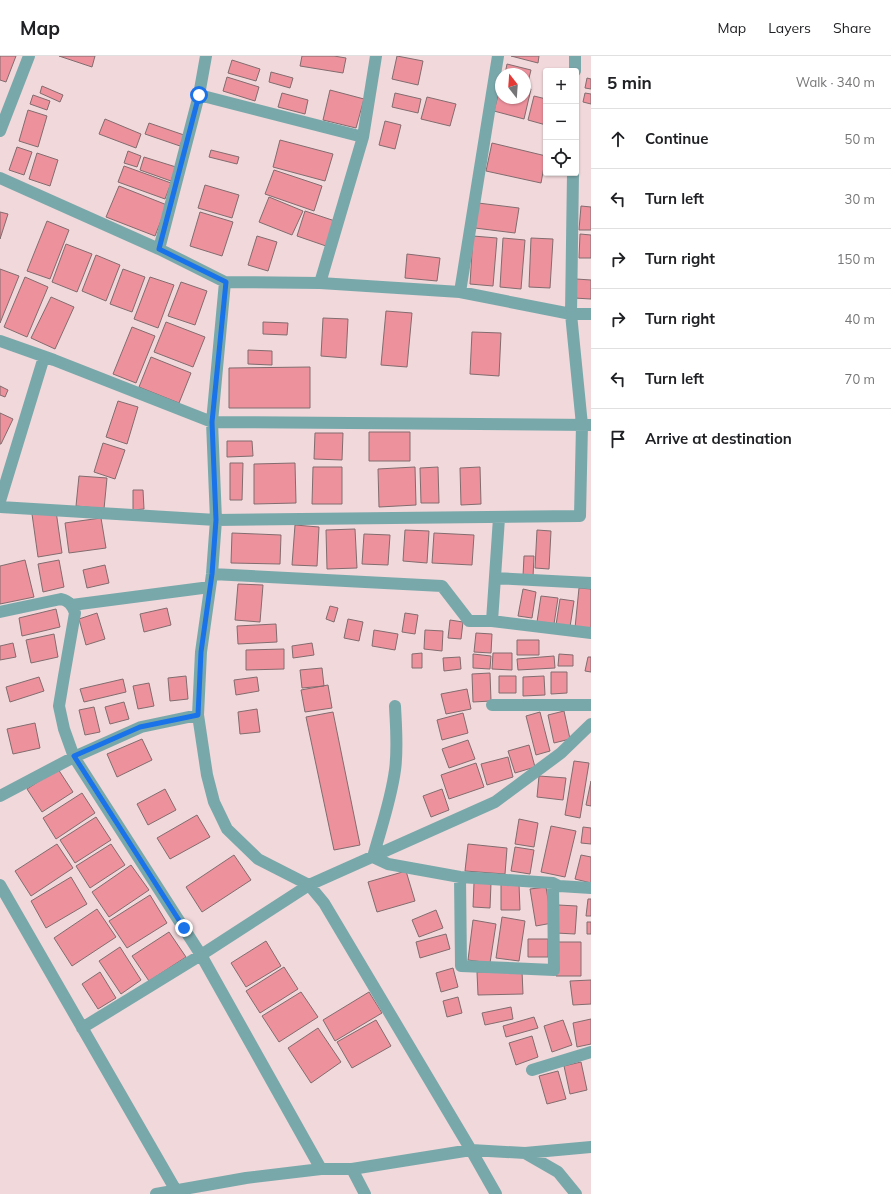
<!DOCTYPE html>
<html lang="en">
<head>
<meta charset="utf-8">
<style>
  body { margin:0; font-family:Mulish,sans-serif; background:#f6f6f6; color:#202124 }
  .controls { position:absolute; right:12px; top:12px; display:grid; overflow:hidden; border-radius:4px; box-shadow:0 1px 3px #0004 }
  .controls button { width:36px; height:36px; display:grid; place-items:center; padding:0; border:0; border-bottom:1px solid #e0e0e0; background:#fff; color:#202124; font:20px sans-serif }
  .compass { position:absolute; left:495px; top:12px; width:36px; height:36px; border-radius:50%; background:#fff; box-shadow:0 1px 3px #0004; rotate:343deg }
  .stop { position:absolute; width:12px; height:12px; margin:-9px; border:3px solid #1a73e8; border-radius:50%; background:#fff }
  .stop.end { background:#1a73e8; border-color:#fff; box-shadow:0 1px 4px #0008 }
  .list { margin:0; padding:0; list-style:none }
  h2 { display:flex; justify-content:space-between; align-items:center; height:52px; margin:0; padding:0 16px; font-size:17px }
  h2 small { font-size:13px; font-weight:400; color:#757577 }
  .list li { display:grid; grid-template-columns:26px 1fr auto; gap:12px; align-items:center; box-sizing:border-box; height:60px; padding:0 16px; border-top:1px solid #e0e0e0 }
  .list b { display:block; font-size:15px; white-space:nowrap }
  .list em { font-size:13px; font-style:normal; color:#757577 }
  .icon { flex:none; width:22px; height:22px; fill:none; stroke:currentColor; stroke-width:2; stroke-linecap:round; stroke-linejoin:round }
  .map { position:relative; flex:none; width:591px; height:1138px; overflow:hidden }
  header { display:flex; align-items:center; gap:24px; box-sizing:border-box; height:56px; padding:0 20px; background:#fff; border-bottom:1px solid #e0e0e0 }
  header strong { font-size:19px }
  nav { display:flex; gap:22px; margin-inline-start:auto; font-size:14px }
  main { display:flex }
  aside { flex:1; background:#fff }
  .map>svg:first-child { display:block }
  .building { fill:#ed919d; stroke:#826c6e }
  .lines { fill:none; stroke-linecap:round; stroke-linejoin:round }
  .street { stroke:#79a8ab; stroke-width:12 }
  .route { stroke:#1a73e8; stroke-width:5 }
</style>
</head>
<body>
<header>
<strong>Map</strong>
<nav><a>Map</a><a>Layers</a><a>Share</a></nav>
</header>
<main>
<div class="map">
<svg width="591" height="1138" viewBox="0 0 591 1138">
  <rect width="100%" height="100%" fill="#f1d8da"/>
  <!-- building -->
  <path class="building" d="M0,0H16L6,26L0,24Z
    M59,0H95L92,11Z
    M302,0H334L346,2L343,17L300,10Z
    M397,0L423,5L418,29L392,23Z
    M511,0H539L538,7Z
    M232,4L260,13L256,25L228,17Z
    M507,8L531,14L528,26H525V18H505Z
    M271,16L293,22L290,32L269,26Z
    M227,21L259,31L255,45L223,35Z
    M587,22L591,23V33L585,32Z
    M501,28V42H525V31L531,33L524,63L494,55Z
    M42,30L63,39L60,46L40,37Z
    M330,34L364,43L356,72L323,64Z
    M282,37L308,44L305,58L278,51Z
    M395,37L421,43L418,57L392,51Z
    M585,37L591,38V48L583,46Z
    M33,39L50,45L47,54L30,48Z
    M534,40L546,43V69L528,64Z
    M427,41L456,48L450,70L421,63Z
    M28,54L47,60L38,91L19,85Z
    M105,63L141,78L136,92L99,78Z
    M385,65L401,69L395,93L379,89Z
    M149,67L184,79L180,90L145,78Z
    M280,84L333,98L325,125L273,111Z
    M492,87L546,100L541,127L486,115Z
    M17,91L32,96L24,119L9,114Z
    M211,94L239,101L237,108L209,101Z
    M128,95L141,100L137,111L124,107Z
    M37,97L58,104L50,130L29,123Z
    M144,101L176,111L171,125L140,114Z
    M124,110L171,127L165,143L118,126Z
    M274,114L322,130L314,155L265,138Z
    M205,129L239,139L232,162L198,152Z
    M119,130L167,149L155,180L106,161Z
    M269,141L303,155L292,179L259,166Z
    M478,147L519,152L515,177L475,172Z
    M581,150L591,151V174H579Z
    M305,155L335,165L326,190L297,180Z
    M0,156L8,158L0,183Z
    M200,156L233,166L222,200L190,190Z
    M47,165L69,174L50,223L27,215Z
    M580,178L591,179V202H579Z
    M257,180L277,186L268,215L248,209Z
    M473,180L497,182L493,230L470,228Z
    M503,182L525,184L521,233L500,231Z
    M531,182L553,183L550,232L529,231Z
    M66,188L92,198L77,236L52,226Z
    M407,198L440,202L437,225L405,222Z
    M96,199L120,209L106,245L82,235Z
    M0,213L19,220L0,267Z
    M123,213L145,221L132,256L110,248Z
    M25,221L48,231L27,281L4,271Z
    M150,221L174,229L158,272L134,263Z
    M576,223L591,224V243L574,242Z
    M181,226L207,235L195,269L168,260Z
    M51,241L74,251L55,293L31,282Z
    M386,255L412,257L407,311L381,309Z
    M323,262L348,263L346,302L321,300Z
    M166,266L205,281L193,311L154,296Z
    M263,266L288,267L287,279L263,278Z
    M132,271L155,280L136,327L113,318Z
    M472,276L501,277L499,320L470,318Z
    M248,294L272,295V309L248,308Z
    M151,301L191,317L179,347L139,331Z
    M310,311V352H229V312Z
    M0,330L8,334L5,341L0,339Z
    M118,345L138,351L127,388L106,381Z
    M0,357L13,363L1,388H0Z
    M369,376H410V405H369Z
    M315,377H343L342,404L314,403Z
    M227,385H252L253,400L227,401Z
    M103,387L125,394L115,423L94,416Z
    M230,407H243L242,444H230Z
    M295,407L296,447L254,448V408Z
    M313,411H342V448H312Z
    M415,411L416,449L379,451L378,413Z
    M438,411L439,447H421L420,412Z
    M480,411L481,448L461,449L460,412Z
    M79,420L107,422L104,453L76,450Z
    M133,434H143L144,453L133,454Z
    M56,455L62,497L38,501L32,458Z
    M101,462L106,492L69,497L65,467Z
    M295,469L319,471L317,510L292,509Z
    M355,473L357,512L327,513L326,474Z
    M405,474L429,475L427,507L403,505Z
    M537,474L551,475L549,513L535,512Z
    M232,477L281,479L280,508L231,507Z
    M434,477L474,479L472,509L432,507Z
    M364,478L390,479L388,509L362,508Z
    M524,500H534L533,521L523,520Z
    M25,504L34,541L0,548V510Z
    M59,504L64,531L43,536L38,508Z
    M105,509L109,527L87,532L83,514Z
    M238,528L263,529L260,566L235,564Z
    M579,532L591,533V574L575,572Z
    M523,533L536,536L532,562L518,560Z
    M541,540L558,542L554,568L537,566Z
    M560,543L574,545L570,571L556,569Z
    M330,550L338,552L334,566L326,563Z
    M167,552L171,569L144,576L140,558Z
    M56,553L60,571L22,580L19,562Z
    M97,557L105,583L86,589L79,563Z
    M405,557L418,559L415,578L402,576Z
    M348,563L363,566L359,585L344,582Z
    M450,564L463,566L461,583L448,582Z
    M276,568L277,586L238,588L237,570Z
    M374,574L398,578L395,594L372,590Z
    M425,574L443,575L442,595L424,593Z
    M476,577L492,578L491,597L474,596Z
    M54,578L58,601L31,607L26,584Z
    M517,584H539V599H517Z
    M13,587L16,601L0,604V590Z
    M312,587L314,599L293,602L292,590Z
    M284,593V613L246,614V594Z
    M422,597V612H412V598Z
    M493,597H512V614L492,613Z
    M473,598L491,600L490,613L473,612Z
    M559,598L573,599V610H558Z
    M554,600L555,612L518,614L517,603Z
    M460,601L461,613L444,615L443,602Z
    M588,601H591V616L585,615Z
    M322,612L324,630L302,632L300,614Z
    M551,616H567V637L551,638Z
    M490,617L491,645L473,646L472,618Z
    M186,620L188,643L170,645L168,622Z
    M499,620H516V637H499Z
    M544,620L545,639L523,640V621Z
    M39,621L44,635L10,646L6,631Z
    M257,621L259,635L236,639L234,624Z
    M123,623L126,636L84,646L80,633Z
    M149,627L154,650L138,653L133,630Z
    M328,629L332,652L305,656L301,634Z
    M467,633L471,653L446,658L441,638Z
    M124,646L129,663L110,668L105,651Z
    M94,651L100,676L85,679L79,654Z
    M257,653L260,676L240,678L238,656Z
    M564,655L570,683L554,687L548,659Z
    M333,656L360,789L334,794L306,661Z
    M540,656L550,695L536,699L526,660Z
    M463,657L468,677L442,684L437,664Z
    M35,667L40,692L13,698L7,673Z
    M142,683L152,704L117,721L107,698Z
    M468,684L475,703L449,712L442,693Z
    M529,689L535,711L515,717L508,695Z
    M508,701L513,721L487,729L481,708Z
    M574,705L589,707L580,762L565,759Z
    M476,707L484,731L449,743L441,719Z
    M58,713L73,736L42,756L27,733Z
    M539,720L566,722L563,744L537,741Z
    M591,725V750L586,749Z
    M165,733L176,754L148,769L137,748Z
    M442,733L449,754L431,761L423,740Z
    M82,737L95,757L56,783L43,762Z
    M197,759L210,781L170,803L157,782Z
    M96,761L111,784L75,807L60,784Z
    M519,763L538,767L534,791L515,788Z
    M551,770L576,775L565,821L541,816Z
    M583,771L591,772V788L581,787Z
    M57,788L73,812L31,840L15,815Z
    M111,788L125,809L90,832L76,810Z
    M468,788L507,792L505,818L465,815Z
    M515,791L534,794L530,818L511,815Z
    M234,799L251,824L202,856L186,831Z
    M581,799L591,801V827L575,823Z
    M131,809L149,834L109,861L92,836Z
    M406,815L415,845L377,856L368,826Z
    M71,821L87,848L46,872L31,845Z
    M474,827H491L490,852L473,851Z
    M501,828H519L520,854H501Z
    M546,831L552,867L536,870L530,833Z
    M150,839L167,867L127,892L109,865Z
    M588,843H591V860H586Z
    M558,849L577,850L575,878L556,877Z
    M97,853L116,881L72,910L54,882Z
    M436,854L443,872L419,881L412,864Z
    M502,861L525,865L519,905L496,902Z
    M473,864L496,868L490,907L468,904Z
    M587,866H591V878H587Z
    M169,876L186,901L149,925L132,900Z
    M446,878L450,893L420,902L416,886Z
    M528,883H548V901H528Z
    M266,885L281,910L246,931L231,907Z
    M557,886H581V920H556Z
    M120,891L141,924L121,938L99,905Z
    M284,911L298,933L260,957L246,935Z
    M453,912L458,931L441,936L436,917Z
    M522,915L523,938L478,939L477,916Z
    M100,916L116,942L98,953L82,928Z
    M591,924V948L573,949L570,925Z
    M301,936L318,961L279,986L262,960Z
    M369,936L382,957L335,985L323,964Z
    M458,941L462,957L447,961L443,945Z
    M511,951L513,963L485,969L482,957Z
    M534,961L538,972L506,981L503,970Z
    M591,963V988L577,991L573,967Z
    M376,964L391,990L352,1012L337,986Z
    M563,964L572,989L552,996L544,970Z
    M318,972L341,1006L311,1027L288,992Z
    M532,980L538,1001L516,1009L509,987Z
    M581,1006L587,1034L570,1038L564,1010Z
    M558,1015L566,1043L547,1048L539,1020Z"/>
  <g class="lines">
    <!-- street -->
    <path class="street" d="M575,15V0
      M0,75L29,0
      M363,81L376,0
      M573,117L571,258H591
      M0,122L159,193L225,226L320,227L363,81L199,39
      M159,193L199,39L206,0
      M225,226L212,366L216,464L212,518L201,596L198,659L207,719L214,746L227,773L258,803L309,829L324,847L471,1094L496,1138
      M460,236L498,0
      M0,285L54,304L212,366L591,369
      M0,445L44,301
      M0,451L216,464L580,460L582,369L571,258L460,236L320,227
      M212,518L442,530L469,565H492L591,577
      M495,522L591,527
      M72,549L210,531
      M0,556L61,543C69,545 72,549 75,557L64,620L59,650L64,673L74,701L141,671L198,659
      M492,565L499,462
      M492,649H591
      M395,650C396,671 398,693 395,714C391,744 381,772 373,801L388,808L460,821L553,827L559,830L591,832
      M0,740L74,701L201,899L321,1113
      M460,821L461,910L554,914L553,827
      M0,829L178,1138
      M82,972L201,899L309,829L495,746L561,697L591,668
      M532,1014L591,996
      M525,1097L558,1116L576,1138
      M352,1113L365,1138
      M156,1138L246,1122L321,1113H352L471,1094L525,1097L591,1091"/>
  </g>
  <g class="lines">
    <!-- route -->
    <path class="route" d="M184,872L74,700L140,671L198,659L201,596L212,518L216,464L212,366L226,226L159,193L199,39"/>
  </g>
</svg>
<div class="controls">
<button>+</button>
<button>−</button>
<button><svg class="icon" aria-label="locate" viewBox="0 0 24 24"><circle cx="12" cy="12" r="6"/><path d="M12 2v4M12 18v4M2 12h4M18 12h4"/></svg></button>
</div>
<svg class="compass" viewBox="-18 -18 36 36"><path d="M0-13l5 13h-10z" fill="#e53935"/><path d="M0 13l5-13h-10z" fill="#757577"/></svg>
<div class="stop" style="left:199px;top:39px"></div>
<div class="stop end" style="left:184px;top:872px"></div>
</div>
<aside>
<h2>5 min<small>Walk · 340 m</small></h2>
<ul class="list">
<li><svg class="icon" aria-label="ahead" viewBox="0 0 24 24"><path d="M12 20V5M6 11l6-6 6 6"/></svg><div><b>Continue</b></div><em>50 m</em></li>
<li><svg class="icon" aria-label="left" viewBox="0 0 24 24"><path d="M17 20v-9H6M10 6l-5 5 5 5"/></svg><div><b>Turn left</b></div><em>30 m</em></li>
<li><svg class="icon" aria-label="right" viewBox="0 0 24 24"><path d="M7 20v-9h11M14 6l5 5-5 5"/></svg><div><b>Turn right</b></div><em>150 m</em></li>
<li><svg class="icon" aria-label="right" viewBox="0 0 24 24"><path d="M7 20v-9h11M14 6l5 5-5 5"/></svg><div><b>Turn right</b></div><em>40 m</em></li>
<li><svg class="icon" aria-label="left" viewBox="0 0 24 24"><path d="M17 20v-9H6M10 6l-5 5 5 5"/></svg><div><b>Turn left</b></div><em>70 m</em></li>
<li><svg class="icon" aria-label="arrive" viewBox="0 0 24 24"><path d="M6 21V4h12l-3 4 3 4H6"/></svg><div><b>Arrive at destination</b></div></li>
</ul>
</aside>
</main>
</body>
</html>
